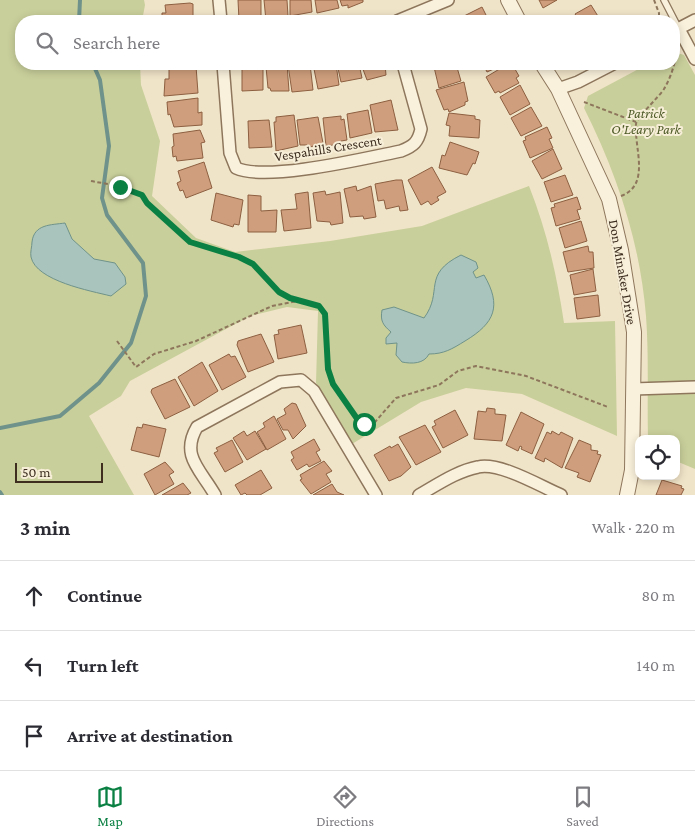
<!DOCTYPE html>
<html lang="en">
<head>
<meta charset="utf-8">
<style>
  body { margin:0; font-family:"Crimson Pro",serif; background:#f2f2f3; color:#2b2b33 }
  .controls { position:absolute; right:15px; bottom:15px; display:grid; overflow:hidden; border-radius:10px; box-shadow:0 2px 8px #0003 }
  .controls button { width:45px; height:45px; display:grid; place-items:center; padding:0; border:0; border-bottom:1px solid #e1e1e2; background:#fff; color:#2b2b33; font:25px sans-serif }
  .scale { position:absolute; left:15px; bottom:12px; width:88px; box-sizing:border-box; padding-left:5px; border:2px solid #3d2e20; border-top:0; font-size:14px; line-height:18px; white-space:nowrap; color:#3d2e20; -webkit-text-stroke:4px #f7eed8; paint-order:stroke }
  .stop { position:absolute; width:15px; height:15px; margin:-11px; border:4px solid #0b8043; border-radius:50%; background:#fff }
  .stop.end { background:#0b8043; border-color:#fff; box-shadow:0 1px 5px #0008 }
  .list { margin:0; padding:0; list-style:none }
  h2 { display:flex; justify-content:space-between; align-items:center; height:65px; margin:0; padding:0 20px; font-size:21px }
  h2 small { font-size:16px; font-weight:400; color:#7c7c81 }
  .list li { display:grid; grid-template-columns:32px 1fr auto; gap:15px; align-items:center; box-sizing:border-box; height:70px; padding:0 20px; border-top:1px solid #e1e1e2 }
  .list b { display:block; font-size:19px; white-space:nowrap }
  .list em { font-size:16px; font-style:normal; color:#7c7c81 }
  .icon { flex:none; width:28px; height:28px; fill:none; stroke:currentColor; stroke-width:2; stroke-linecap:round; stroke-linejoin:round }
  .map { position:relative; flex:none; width:695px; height:495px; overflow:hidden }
  .search { position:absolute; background:#fff; box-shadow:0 2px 8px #0003; left:15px; right:15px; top:15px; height:55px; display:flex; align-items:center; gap:12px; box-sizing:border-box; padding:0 18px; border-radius:20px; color:#7c7c81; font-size:19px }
  .sheet { height:275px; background:#fff }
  nav { display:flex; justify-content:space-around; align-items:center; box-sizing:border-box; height:70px; border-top:1px solid #e1e1e2; background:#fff; font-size:14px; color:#7c7c81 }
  nav a { display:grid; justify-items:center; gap:2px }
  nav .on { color:#0b8043 }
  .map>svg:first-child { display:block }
  .green { fill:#c9cf9b }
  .water { fill:#a9c4bc; stroke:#6f938a }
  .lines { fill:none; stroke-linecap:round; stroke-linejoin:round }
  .stream { stroke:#6f938a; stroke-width:4 }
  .building { fill:#cf9f7d; stroke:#8d5f41 }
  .service-casing { stroke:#8d765c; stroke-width:8 }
  .minor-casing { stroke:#8d765c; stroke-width:14 }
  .tertiary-casing { stroke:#8d765c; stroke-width:16 }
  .path { stroke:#8d765c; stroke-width:2; stroke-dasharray:4 2.5; stroke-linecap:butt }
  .service { stroke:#faf1dc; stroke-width:5.5 }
  .minor { stroke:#faf1dc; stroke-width:11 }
  .tertiary { stroke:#faf1dc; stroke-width:14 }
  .route { stroke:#0b8043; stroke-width:6 }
  .labels { text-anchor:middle; stroke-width:4; stroke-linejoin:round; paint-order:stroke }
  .park-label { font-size:14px; font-style:italic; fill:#4d5a26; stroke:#f7eed8 }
  .street-label { font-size:14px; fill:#3d2e20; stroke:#f7eed8 }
</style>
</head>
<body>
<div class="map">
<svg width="695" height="495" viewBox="0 0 695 495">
  <rect width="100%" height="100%" fill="#f0e4c8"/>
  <!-- green -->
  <path class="green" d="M0,0H144L145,5L142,21H21V64H140L141,85L160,141L152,196L196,238L235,252L330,241L422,226L529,186C547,231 557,276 564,323L615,321L617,436L522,394L466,388L421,402L352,444L316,383L318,311L287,307L250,316L130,381L121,396L89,416L134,495H0Z
    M674,52L684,55L695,75V469L676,461V439H648C647,398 649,357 646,316C640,242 617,174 584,108L588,96L648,64H674Z"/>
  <!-- water -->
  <path class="water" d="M65,223L72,239L94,259L115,263L125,277L126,284L111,296C91,291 36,281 31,257C30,253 32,246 32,242C34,224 51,225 65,223Z
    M461,255L476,262L478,268L473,272L476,278L484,275C502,306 495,323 465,341C452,349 444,354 429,354C424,364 412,364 402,362L396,355L397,343L386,344V338L391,332C383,325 380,321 382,310L394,307L424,318C444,291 421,275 461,255Z"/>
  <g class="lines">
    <!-- stream -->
    <path class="stream" d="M79,21L80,0
      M0,428L60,416L99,383L131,343L146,296L143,263L107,215L102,198L109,146L100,80L93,64
      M0,492L2,495"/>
  </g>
  <!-- building -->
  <path class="building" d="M238,0H261V18H251V21L239,20Z
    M264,0H287L288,16L278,17L279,20L266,21Z
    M290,0H311L312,12L290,16Z
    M315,0H337L339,8L317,13Z
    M340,0H363V2L348,8V5L342,6Z
    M539,0H557L543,8Z
    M190,3L193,4V21H162V13H166L165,5Z
    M591,5L601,21H576L578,19L575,14Z
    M482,7L489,21H464L462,17Z
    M272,64H287L289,91H271L270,88H268L266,67L272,66Z
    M298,64H310L313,90L292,92L288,65Z
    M313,64H336L339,85L318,89Z
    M337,64H359L362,78L341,82Z
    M361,64H385L386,75L367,80Z
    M445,64H456L461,81L439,88L434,67Z
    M483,64H505L487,72Z
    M508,64H512L519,76L516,78L519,83L500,93L499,91L495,93L486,77Z
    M196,66L198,93L164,96L165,79H169V68Z
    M263,68V90L242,91V69Z
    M464,82L468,101L465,102V105L449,112L448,109L444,110L436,90Z
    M520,85L530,104L510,115L500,97Z
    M198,98V113L202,112V125L174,127L170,114L168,115L167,102Z
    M391,100L398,130L375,132L370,105Z
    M531,107L542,126L521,136L511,118Z
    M368,110L372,133L350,138L347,114Z
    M449,113L475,116V119L480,120L479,138L449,136L450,126L446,125Z
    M294,115L298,146L276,151L274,122H276V117Z
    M341,116V120L344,119L347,140L341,141V144L326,146L323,118Z
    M318,117L323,143L307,148V145H300L297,120Z
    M269,120L272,147L249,148L248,121Z
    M547,127L552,138L549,139L553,148L530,158L523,141L526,140L525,137Z
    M200,130L205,142L201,143L203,158L177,161L176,156L173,157L172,147L174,146L173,134Z
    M450,142L479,152L475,164L473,163L467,175L439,168L442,155L445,156Z
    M553,149L562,169L542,179L532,161Z
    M204,162L212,188L186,198L183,190L180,191L177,183L181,181L178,171Z
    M432,167L446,192L437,197L439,200L431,205L428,201L421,205L408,180Z
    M565,175L573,195L551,202L544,182Z
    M396,180H402L408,210L400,211L399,206L386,209L384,200L378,201L375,184Z
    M356,186L357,191L371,186L376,217L364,219L363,216L350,217L344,189Z
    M325,191L326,195L340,192L343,223L331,225L330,222L317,221L313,193Z
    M308,192L311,228L284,231L281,210L297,209L295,194Z
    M216,193L243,200L239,225L234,224L233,227L211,220Z
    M248,195L261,196V211L277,210L276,232H248Z
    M577,197L581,209L577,210L580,219L556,226L551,208L555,207L554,204Z
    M581,221L587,241L565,248L559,228Z
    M588,246L589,252H593L594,268L568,272L563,252Z
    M593,269L596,291L574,295L570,275Z
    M598,295L600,316L577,319L574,298Z
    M301,325L307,353L278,359L274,335L279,334L278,330Z
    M261,334L274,362L248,372L237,345L238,341Z
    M229,354L231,357L235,356L246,377L222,390L209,365Z
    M202,362L218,391L194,406L178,377Z
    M175,379L190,407L165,419L151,392L152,389Z
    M292,403L296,404L306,426L293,439L288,430H283L277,419L286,414L284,409Z
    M487,408L495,409V414L506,415L502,441L474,439L478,411L486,412Z
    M455,410L468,435L443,448L432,427L436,425L434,421Z
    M521,412L544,424L532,454L521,449L522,447L520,446L518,451L506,445Z
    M274,416L286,439L267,450L257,432L265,427L263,423Z
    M143,424L166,429L159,457L131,450L137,427L142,428Z
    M425,425L441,452L416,465L399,437Z
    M244,431L247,436L255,431L266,449L247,460L233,438Z
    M552,431L559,435L561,432L573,438L562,468L545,458L544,462L535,458L547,432L551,434Z
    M314,439L320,450L316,452L321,461L309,467L307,464L297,470L291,460L294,458L291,452Z
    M232,440L243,462L225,472L214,453L218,451L216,448Z
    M579,440L591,445V450L598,451L597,454L601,455L590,482L577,477L579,473L565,468Z
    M398,444L411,467L401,476L389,481L374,455L390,446L391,448Z
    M324,461L332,471L326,474L331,482L311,494L300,480L302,479L300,475Z
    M165,462L174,472L169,475L174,484L155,495L144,474Z
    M261,470L272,488L260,495H247L245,493L241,495L235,485Z
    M662,480L682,486L681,488L684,489L681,495H656Z
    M183,483L191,493L187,495H162Z
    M332,484L337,492L344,495H313Z"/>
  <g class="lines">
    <defs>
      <path id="service" d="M664,0L679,29"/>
      <path id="minor" d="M219,0L221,21
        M397,21L448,0
        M679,29L695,59
        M674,31L695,20
        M223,64L230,153L236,168C266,182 366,158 401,151C414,146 418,142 421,129L403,64
        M558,89L578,82L613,64
        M633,389L695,387
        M215,495C201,470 180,456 197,427L280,382L301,380L314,391L376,495
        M419,495C437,485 457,471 478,467C500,462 540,486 561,495"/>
      <path id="tertiary" d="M508,0L519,21
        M542,64L558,89L609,199L621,250L634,332L632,470L627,495"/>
    </defs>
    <!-- service casing -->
    <use href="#service" class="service-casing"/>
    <!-- minor casing -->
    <use href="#minor" class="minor-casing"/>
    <!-- tertiary casing -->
    <use href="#tertiary" class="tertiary-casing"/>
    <!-- path -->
    <path class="path" d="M654,0L659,13V21
      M584,102L636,122
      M91,181C111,185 135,186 147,203L190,242L239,257L253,264L279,292L290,298L319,306L325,315L328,369L333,384L358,420L364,424L375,422L396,398L439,385L458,371L476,366L526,376L608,407
      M621,196C651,185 634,148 636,124C637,117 659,97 664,89C670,79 674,67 676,56L674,53
      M117,341L136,367L154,354L196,341L272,306L297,301"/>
    <!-- service -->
    <use href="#service" class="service"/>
    <!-- minor -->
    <use href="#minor" class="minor"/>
    <!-- tertiary -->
    <use href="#tertiary" class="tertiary"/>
  </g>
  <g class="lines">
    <!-- route -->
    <path class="route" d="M120,187L142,195L147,203L190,242L239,257L253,264L279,292L290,298L319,306L325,314L328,369L333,384L358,420L364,424"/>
  </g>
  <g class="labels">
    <!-- park labels -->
    <g class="park-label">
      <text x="646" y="118">Patrick<tspan x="646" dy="16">O'Leary Park</tspan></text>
    </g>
    <!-- street labels -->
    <g class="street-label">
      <text transform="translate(328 148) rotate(-9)" y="5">Vespahills Crescent</text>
      <text transform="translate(623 272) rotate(80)" y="5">Don Minaker Drive</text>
    </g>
  </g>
</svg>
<div class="controls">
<button><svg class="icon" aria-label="locate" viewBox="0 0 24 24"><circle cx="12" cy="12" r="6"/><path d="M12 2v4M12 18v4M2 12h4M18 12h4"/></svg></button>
</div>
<div class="scale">50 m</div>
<div class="stop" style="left:364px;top:424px"></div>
<div class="stop end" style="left:120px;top:187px"></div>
<div class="search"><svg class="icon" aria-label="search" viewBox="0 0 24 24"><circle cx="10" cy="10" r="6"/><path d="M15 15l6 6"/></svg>Search here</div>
</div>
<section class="sheet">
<h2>3 min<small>Walk · 220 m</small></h2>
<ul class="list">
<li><svg class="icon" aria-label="ahead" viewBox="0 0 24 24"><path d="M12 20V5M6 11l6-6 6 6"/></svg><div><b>Continue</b></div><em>80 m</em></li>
<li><svg class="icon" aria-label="left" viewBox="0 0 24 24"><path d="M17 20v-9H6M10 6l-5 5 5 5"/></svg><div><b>Turn left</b></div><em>140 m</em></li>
<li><svg class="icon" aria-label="arrive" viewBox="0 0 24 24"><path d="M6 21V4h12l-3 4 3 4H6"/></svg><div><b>Arrive at destination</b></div></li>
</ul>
</section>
<nav>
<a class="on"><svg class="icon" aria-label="map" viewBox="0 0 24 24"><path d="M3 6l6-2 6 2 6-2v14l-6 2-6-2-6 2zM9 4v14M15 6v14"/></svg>Map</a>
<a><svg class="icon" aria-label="directions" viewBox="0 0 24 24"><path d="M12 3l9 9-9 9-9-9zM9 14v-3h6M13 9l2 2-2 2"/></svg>Directions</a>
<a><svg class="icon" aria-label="saved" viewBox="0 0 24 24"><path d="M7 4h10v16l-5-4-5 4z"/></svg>Saved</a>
</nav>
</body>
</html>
